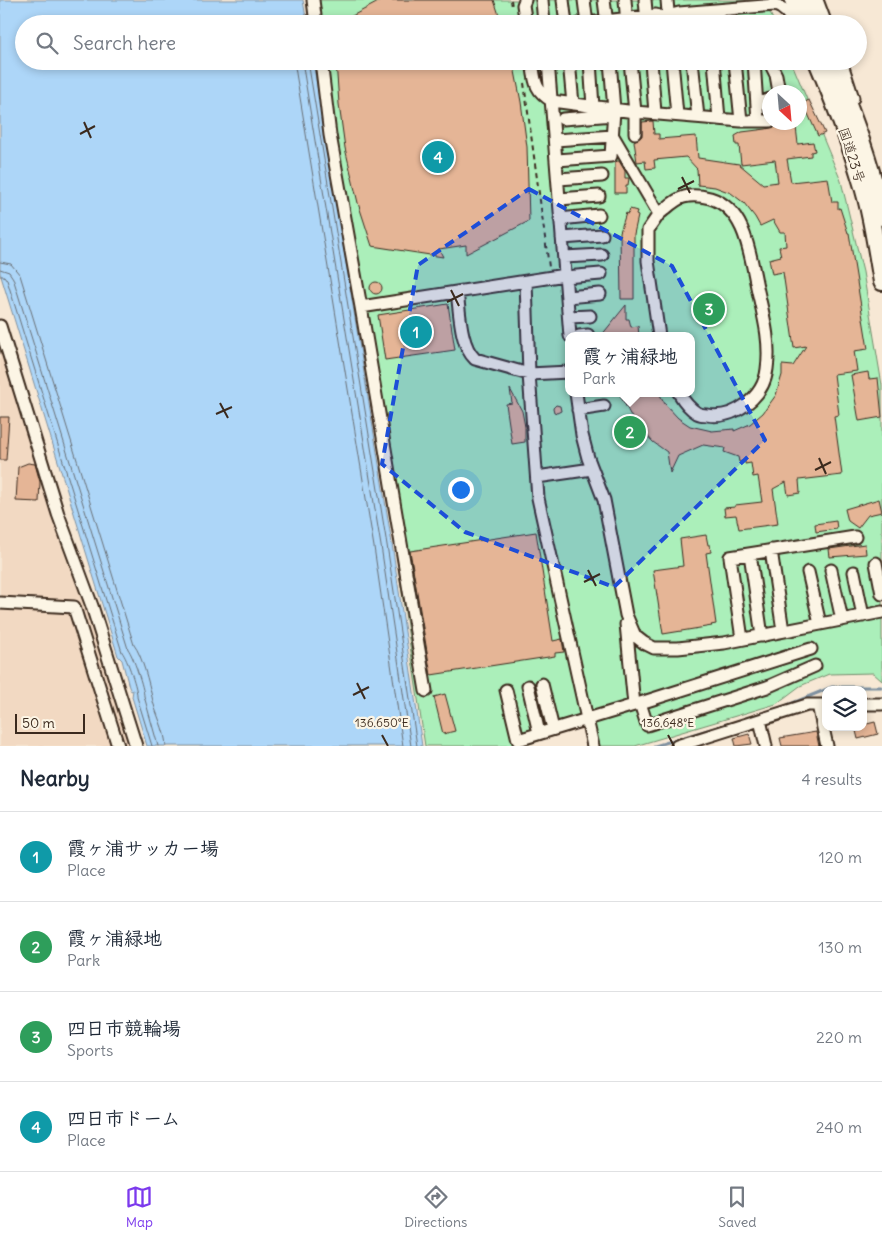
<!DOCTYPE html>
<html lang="en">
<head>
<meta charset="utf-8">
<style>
  body { margin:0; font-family:Delius,"Klee One",sans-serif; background:#f6f6f7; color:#1f2937 }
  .controls { position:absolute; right:15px; bottom:15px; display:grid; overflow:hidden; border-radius:10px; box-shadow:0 2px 8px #0003 }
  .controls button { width:45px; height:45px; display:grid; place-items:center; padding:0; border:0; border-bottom:1px solid #e0e1e3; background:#fff; color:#1f2937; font:25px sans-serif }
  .compass { position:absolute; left:762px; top:85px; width:45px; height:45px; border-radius:50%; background:#fff; box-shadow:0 2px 8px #0003; rotate:154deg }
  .scale { position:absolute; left:15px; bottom:12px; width:70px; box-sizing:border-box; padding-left:5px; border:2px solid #3b2a1e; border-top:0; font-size:14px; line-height:18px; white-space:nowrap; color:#3b2a1e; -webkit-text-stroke:4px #fcf5e5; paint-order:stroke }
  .you { position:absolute; left:460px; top:489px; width:18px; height:18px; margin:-12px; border:4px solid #fff; border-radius:50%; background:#1a73e8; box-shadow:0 0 0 8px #1a73e833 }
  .badge { display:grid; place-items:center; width:32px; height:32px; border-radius:50%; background:#7c3aed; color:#fff; font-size:16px; font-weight:700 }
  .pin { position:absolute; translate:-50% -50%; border:2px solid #fff; box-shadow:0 1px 5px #0006 }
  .popup { position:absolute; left:565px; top:332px; width:130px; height:65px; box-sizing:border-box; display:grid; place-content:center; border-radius:10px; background:#fff; filter:drop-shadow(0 1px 4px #0005); font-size:16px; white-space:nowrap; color:#747a83 }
  .popup b { font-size:19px; color:#1f2937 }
  .popup::after { content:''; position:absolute; left:50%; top:100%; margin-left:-10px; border:10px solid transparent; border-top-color:#fff }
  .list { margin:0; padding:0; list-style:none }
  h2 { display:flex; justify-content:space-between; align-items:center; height:65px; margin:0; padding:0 20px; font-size:21px }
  h2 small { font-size:16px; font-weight:400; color:#747a83 }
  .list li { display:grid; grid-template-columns:32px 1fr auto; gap:15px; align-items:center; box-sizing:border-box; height:90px; padding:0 20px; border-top:1px solid #e0e1e3 }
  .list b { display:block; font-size:19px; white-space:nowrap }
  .list p { margin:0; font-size:16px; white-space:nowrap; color:#747a83 }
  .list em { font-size:16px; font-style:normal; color:#747a83 }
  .icon { flex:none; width:28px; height:28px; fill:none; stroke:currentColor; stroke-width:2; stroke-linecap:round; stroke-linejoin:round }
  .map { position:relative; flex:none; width:882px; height:746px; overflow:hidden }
  .search { position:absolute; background:#fff; box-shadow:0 2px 8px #0003; left:15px; right:15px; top:15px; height:55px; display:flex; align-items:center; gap:12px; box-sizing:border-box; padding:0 18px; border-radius:28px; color:#747a83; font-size:19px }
  .sheet { height:425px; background:#fff }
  nav { display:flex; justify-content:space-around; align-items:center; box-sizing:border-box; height:70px; border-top:1px solid #e0e1e3; background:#fff; font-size:14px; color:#747a83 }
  nav a { display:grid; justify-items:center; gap:2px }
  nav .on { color:#7c3aed }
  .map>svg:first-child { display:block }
  .built { fill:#f2d9c2 }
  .green { fill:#abefba; stroke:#738c6c; fill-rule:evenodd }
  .water { fill:#add6f8; stroke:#7f91a1 }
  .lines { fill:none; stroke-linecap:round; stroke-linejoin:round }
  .shore { stroke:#696f75; stroke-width:1 }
  .stream { stroke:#7f91a1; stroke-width:3 }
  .building { fill:#e5b596; stroke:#3b2a1e }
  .minor-casing { stroke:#3b2a1e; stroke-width:15 }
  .highway-casing { stroke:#3b2a1e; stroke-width:20 }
  .path { stroke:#3b2a1e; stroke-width:2; stroke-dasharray:5 4; stroke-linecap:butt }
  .minor { stroke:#fcf5e5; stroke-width:11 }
  .highway { stroke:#fcf5e5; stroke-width:16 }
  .marked { fill:#1d4ed8; fill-opacity:0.2; stroke:#1d4ed8; stroke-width:4; stroke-dasharray:10 6; stroke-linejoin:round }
  .ticks { fill:none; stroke:#3b2a1e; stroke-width:2 }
  .labels { text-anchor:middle; stroke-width:4.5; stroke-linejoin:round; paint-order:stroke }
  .street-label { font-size:14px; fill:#3b2a1e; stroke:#fcf5e5 }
  .ticks-label { font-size:12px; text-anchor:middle; fill:#3b2a1e; stroke:#fcf5e5; stroke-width:4.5; stroke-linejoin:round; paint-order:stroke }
</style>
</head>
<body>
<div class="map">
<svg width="882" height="746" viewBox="0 0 882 746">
  <rect width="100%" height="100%" fill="#f7e8d5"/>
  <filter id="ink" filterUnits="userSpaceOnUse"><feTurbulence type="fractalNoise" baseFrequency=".02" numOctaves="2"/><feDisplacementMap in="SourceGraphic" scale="10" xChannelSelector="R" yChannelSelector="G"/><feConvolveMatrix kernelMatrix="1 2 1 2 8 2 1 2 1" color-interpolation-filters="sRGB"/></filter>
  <g filter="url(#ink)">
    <!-- built -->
    <path class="built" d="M0,343L84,601L129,746H0Z"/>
    <!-- green -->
    <path class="green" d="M308,0H764L775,24H312Z
      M317,61H791L841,181L863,272L882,385V681L873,673L829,674L800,686L776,704L635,746H588L582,727L523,746H425L385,479ZM770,92H800V122H770ZM569,336H691V393H569Z"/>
    <!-- water -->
    <path class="water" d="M0,0H303L307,24H24V61H313L392,544L422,746H147L132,697L133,690L131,691L129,687L122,660L118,656L0,273Z"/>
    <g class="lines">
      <!-- shore -->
      <path class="shore" d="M294,61L374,547L403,746
        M302,61L381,546L411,746
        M308,61L387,545L417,746
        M0,262L11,264L20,275L134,645C142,655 149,684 152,697C155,713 165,729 166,746
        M0,269L9,272L13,278L128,649C133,655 144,689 144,696L158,746
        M0,276H4L7,280L122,652C127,658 138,690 137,697L152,746"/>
      <!-- stream -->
      <path class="stream" d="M783,707L832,687H881
        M655,746L731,723"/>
    </g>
    <!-- building -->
    <path class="building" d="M382,0H494L502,24H337Z
      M336,61H513L521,102L527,147L529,221L466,254V245L439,249L443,257L372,246L358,203L345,148L339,104Z
      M809,100L825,133L818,136L803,103Z
      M653,121L654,134H659V139L696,136L698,158L739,164L763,184L778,182L775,160L741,164L739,145H736L735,136L742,132L766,129L775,127L786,125V128L796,127L798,144L813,142L815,151L811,152V156L787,159L791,182L828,178L832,202H838V209L840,208L848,233H849L868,349L854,351L857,371L834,374L839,415L834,416L842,475L799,480L800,493L788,495L786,482L773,489L778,524L739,529L736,515L725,516L724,508L735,507V505L762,502L758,476L753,477L751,463L745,464V461L739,462L738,457L724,452L725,448L703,445L678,456L670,473L667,452L653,442L633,420L619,393H659L665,404L678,418L690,426L712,431L734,429V431L750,424L763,413L776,395L782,375V365L793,366L806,346L794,348L783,272L772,274L769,259L781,256L779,247L786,246L785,232H780L773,220L760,226L755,217L744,203L731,193L715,187L698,185L697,169L686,157L654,160L655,168L646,169L645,161L637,162L634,141L642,136V122Z
      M617,161H619L625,171V178H629L628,185H626V193H615V163Z
      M630,209L637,211L636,215L638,216L634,234V299H621L620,232L626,213L628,214Z
      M370 288a6 6 0 1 1 12 0a6 6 0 1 1-12 0Z
      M448,304L455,350L385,360L378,315Z
      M626,305V319H629L631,327L638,326L639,336H601Z
      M868,372L869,379L878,378L882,417L859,421L851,375Z
      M510,389L522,411L525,427V442L512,444L506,404L512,403Z
      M556,405L560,406L561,411L557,413L554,412L553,408Z
      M0,417H9L6,460H0Z
      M28,463L35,464L40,482L39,502L16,501L18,467Z
      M879,499L882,512L868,515L858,528L848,521L845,509Z
      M836,521L837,529L816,532L815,524Z
      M536,532L553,641L562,639L564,652L555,653V656L431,675L410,551Z
      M706,535L708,545H710L711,552L706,553L716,624L711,625L712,626L663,634L653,570L683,566L680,539Z
      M865,544L866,554L830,557L829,549Z
      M445,694L455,731L443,734L434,697Z
      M875,722L878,734L858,739L855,727H863V725Z
      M816,732L819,746H782L780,738Z
      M749,734L752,744L736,746L734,738Z"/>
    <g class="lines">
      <defs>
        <path id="minor" d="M313,0L316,24
          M525,0L523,5L526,24
          M542,0L544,24
          M563,0L566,24
          M584,0L587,24
          M604,0L607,24
          M625,0L627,24
          M645,0L647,22
          M667,0L669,24
          M817,0L826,24
          M710,19V24
          M731,19V24
          M688,21V24
          M669,22L675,14L679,13L775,5C785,8 789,15 794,24
          M579,24L656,15L665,18L669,22
          M321,61L330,135L361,307L426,691
          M532,61C535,81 534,90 552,101L635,112L741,121H770
          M548,61L570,336
          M569,61L573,104
          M590,61L593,107
          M630,61L635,112V133
          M651,61L655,113
          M672,61L677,115
          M692,61L698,117
          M714,61L719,119
          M735,61L741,121
          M754,61L758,121
          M769,61L776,75L779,92
          M841,61L853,98
          M757,104L770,99
          M563,119L614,115
          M555,140L613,136L659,214L648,230V261L659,336
          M557,160L611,156L614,110L610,61
          M558,179L602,176
          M559,199L599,196
          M659,214C666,209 675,199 684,197C692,195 702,196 710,198C746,209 750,255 757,287C763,314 771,341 767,369C764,397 734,420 707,415C704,415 699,414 697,413C689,408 683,400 679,393
          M560,219L599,215
          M562,238L602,235
          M564,257L602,255
          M565,277L601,274
          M526,281L529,374L538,498L593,746
          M457,292C460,313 460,345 475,359L529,374L569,372
          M567,297L600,294
          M361,307L565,275
          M569,317L590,316
          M0,326L58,514L92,606L136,746
          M579,336L588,335
          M576,393L582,435L588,458L604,500L626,615L635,636L644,643L654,648H678L724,643L882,612
          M578,410L604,406
          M537,477L592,469
          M771,550L783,631
          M750,554L762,636
          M876,563L882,594
          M831,570L842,620
          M808,572L820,624
          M854,572L863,616
          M0,603L74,607L118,746
          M742,639L730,557L855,537
          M542,684L553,729
          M528,686L539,733
          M506,690L518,740L634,705L626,624
          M640,703L647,725L767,687L815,666
          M863,704H882
          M634,705L811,649
          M818,705L827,746
          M760,720L766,746
          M677,746L807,705H826"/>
        <path id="highway" d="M793,0L802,24
          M806,0L815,24
          M817,61C833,99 848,137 860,177C871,211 876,247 882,282
          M831,61C851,112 872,163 882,217"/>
      </defs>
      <!-- minor casing -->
      <use href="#minor" class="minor-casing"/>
      <!-- highway casing -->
      <use href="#highway" class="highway-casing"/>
      <!-- path -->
      <path class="path" d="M511,0L512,7
        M755,21L759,17
        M524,83L549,267"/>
      <!-- minor -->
      <use href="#minor" class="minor"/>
      <!-- highway -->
      <use href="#highway" class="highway"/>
    </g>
  </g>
  <!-- marked area -->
  <path class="marked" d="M529,189L672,266L765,440L614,587L465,532L382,464L418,265Z"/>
  <!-- ticks -->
  <path class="ticks" d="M84,122L91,138M80,134L95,126M682,177L690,193M678,189L694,181M451,290L459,306M447,302L463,294M220,403L228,418M216,414L232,407M819,458L826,474M815,470L831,462M588,570L596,586M584,582L600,574M357,683L365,699M353,695L369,687M382,735L388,746M668,735L674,746"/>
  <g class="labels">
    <!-- street labels -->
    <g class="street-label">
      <text transform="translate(852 155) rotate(72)" y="5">国道23号</text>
    </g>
  </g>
  <g class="ticks-label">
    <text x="382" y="727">136.650°E</text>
    <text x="668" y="727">136.648°E</text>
  </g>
</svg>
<div class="controls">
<button><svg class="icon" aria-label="layers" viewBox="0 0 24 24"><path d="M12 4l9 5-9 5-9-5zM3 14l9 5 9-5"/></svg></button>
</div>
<svg class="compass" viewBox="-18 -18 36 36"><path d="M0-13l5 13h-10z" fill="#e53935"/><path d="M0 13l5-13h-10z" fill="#747a83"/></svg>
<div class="scale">50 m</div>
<div class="you"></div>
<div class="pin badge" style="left:416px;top:332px;background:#0f9aa8">1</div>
<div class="pin badge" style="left:630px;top:432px;background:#2e9e5b">2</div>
<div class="popup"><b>霞ヶ浦緑地</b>Park</div>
<div class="pin badge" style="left:709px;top:309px;background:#2e9e5b">3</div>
<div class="pin badge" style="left:438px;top:157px;background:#0f9aa8">4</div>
<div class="search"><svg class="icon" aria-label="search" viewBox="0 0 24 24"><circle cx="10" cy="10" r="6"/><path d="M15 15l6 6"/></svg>Search here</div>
</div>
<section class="sheet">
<h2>Nearby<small>4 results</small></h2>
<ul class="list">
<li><span class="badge" style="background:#0f9aa8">1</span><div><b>霞ヶ浦サッカー場</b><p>Place</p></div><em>120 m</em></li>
<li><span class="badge" style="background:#2e9e5b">2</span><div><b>霞ヶ浦緑地</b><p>Park</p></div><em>130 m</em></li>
<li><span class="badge" style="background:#2e9e5b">3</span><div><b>四日市競輪場</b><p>Sports</p></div><em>220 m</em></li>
<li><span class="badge" style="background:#0f9aa8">4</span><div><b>四日市ドーム</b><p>Place</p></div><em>240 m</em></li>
</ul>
</section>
<nav>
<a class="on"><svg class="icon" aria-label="map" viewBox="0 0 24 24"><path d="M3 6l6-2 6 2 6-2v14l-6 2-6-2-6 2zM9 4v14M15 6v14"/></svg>Map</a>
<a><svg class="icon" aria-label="directions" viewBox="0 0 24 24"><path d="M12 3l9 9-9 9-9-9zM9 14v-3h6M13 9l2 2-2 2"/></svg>Directions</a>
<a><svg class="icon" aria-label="saved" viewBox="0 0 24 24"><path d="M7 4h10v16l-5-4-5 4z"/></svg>Saved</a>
</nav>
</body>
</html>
